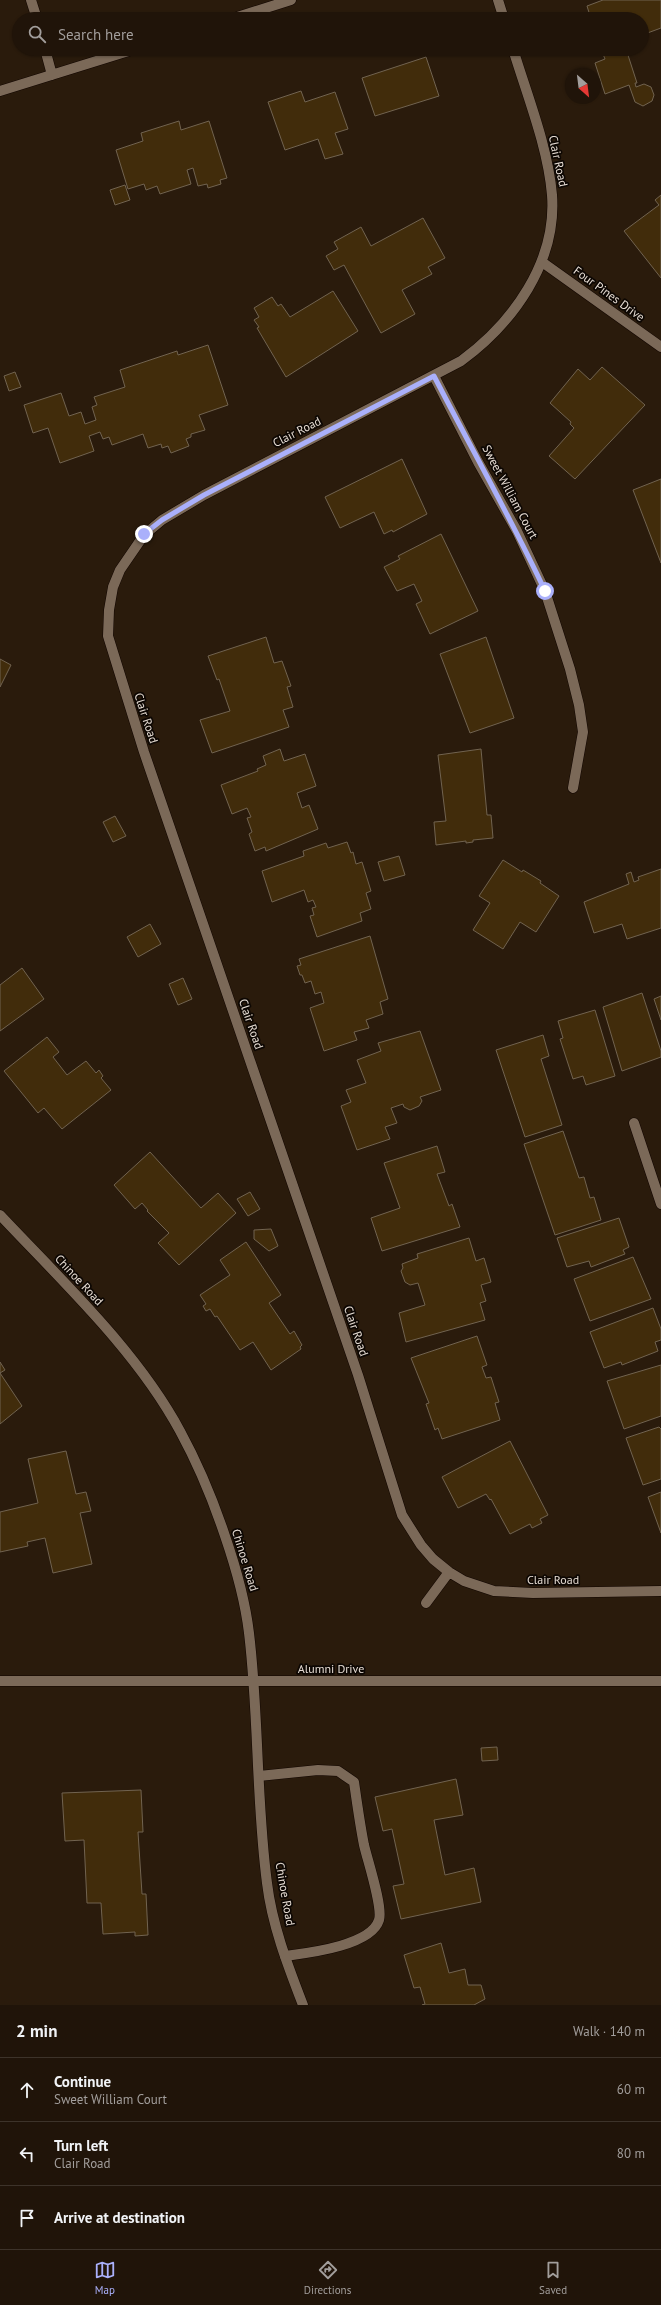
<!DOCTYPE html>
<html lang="en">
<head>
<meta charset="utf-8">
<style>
  body { margin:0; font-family:"PT Sans",sans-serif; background:#281d12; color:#f1f3f6 }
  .compass { position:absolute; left:565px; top:68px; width:36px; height:36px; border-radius:50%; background:#201409; box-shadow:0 1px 3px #0004; rotate:152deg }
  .stop { position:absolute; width:12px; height:12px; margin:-9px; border:3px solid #aab0fb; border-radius:50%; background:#fff }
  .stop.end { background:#aab0fb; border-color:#fff; box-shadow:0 1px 4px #0008 }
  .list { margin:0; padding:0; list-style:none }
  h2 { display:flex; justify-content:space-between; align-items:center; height:52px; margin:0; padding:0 16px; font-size:17px }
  h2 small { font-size:13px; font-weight:400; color:#a29e9c }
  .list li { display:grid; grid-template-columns:26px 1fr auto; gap:12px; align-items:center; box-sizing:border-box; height:64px; padding:0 16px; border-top:1px solid #3d332a }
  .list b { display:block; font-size:15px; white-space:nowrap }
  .list p { margin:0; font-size:13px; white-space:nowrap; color:#a29e9c }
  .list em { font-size:13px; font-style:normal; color:#a29e9c }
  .icon { flex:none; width:22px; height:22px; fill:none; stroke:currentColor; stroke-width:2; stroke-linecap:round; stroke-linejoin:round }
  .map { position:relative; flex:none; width:661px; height:2005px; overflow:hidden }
  .search { position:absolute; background:#201409; box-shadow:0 1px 3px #0004; left:12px; right:12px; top:12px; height:44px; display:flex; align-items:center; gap:10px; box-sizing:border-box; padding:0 14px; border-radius:22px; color:#a29e9c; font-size:15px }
  .sheet { height:244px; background:#201409 }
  nav { display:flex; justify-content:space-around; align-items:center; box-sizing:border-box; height:56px; border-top:1px solid #3d332a; background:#201409; font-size:11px; color:#a29e9c }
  nav a { display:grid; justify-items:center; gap:2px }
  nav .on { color:#aab0fb }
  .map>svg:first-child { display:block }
  .building { fill:#412c0b; stroke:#716350 }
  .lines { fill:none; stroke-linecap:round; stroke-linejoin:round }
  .lane-casing { stroke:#120600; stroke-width:11 }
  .street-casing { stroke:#120600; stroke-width:11 }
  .secondary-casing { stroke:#120600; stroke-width:11 }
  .lane { stroke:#7b6958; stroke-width:10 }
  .street { stroke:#7b6958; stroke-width:10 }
  .secondary { stroke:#7b6958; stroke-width:10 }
  .route { stroke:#aab0fb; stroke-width:5 }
  .labels { text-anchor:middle; stroke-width:3.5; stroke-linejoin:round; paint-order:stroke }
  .street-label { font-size:12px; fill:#e6dcd3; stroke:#0d0703 }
</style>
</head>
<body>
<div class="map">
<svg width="661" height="2005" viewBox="0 0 661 2005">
  <rect width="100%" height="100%" fill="#2a1b0c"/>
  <!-- building -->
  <path class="building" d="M603,0H661V28L642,35V19H591L587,6Z
    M601,49H626L637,83H635L636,87L644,84L651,87L654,95L652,101L643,106L635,102L629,85L605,94L595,63L605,59Z
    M426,57L439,96L375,116L362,78Z
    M301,91L305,102L335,92L348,129L335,133L343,154L325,159L318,139L285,150L268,102Z
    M179,121L181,130L209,121L227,178L220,180L221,184L208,188L207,184L198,186L193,168L187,170L191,184L160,194L157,186L146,190L144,184L128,189L116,150L143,141L141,133Z
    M125,185L130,200L115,205L110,190Z
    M661,195V278L624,231L659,205L655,200Z
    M423,218L445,258L428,267L432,274L402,290L415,314L381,333L344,265L334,270L326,256L338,249L334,242L361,227L371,246Z
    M333,291L358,331L286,377L257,328L259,327L254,320L259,317L254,308L272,297L278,306L281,304L290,317Z
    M208,345L228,405L199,415L205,430L191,434V437L186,439L189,446L171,453L168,446L162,448L161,444L148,448L143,434L112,445L109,437L103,439L100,432L89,436L94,451L60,463L48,428L33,433L24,405L61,393L69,416L81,412L85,424L96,420L92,407L97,405L94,397L125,387L120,370L177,351L178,355Z
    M602,367L645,405L575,479L549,456L574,428L570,424L571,422L550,403L578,369L590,380Z
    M15,372L21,387L9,391L4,376Z
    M402,459L427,514L393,532L392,530L384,534L374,512L340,528L325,497Z
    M661,479V563L633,490Z
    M441,534L478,611L430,634L416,604L422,601L414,584L397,591L384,567L400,559L398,556Z
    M266,637L274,663L282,661L291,686L287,687L293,707L283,710L289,727L212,753L200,720L230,711L219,679L217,680L208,656Z
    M486,637L514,718L470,733L440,654Z
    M0,659L11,665L0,687Z
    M280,749L284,761L305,754L316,786L297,793L302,808L309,805L318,829L266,851L265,847L255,851L249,834L252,832L247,818L251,817L247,808L232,814L221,785L258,771L257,769L266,765L263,756Z
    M481,749L487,815H491L493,838L473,840V842L466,843V841L436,845L434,822L446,821L438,755Z
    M115,816L126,836L113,842L103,822Z
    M347,842L351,853L353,852L356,864L362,862L371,891L366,893L371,909L360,913L362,921L317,937L310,916L314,915L312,908L316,907L313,900L308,902L304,890L272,902L262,871L304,856L303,851L326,843L328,848Z
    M399,856L405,875L384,881L378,862Z
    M503,860L522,872L523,870L541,881L540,883L559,896L536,932L520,922L503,949L473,930L490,903L479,896Z
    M661,869V928L627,939L622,924L594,933L584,902L629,884L626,874L631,872L634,882L639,880L638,877Z
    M150,924L161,944L138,957L127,937Z
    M370,936L388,999L380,1002L383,1014L366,1020L369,1028L354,1032L357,1040L324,1051L310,1008L324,1003L321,992L315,994L311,981L305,983L302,975H300L297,966L301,965L299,959Z
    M22,968L44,999L0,1031V985Z
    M183,978L192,999L178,1005L169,984Z
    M642,993L661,1051V1057L622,1071L603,1007Z
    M661,996V1020L654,999Z
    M595,1010L615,1076L586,1085L583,1076L573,1079L560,1039L563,1038L558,1021Z
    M420,1031L441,1090L420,1097L422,1101L419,1106L410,1110L404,1107L403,1104L391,1108L397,1123L385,1127L390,1139L357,1150L341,1106L351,1102L346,1090L366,1083L357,1060L381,1051L378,1043Z
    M543,1035L549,1056L541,1059L562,1125L525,1137L496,1050Z
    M47,1037L59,1052L53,1057L67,1075L86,1061L96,1073L99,1070L103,1076L101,1078L111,1090L62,1129L44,1108L38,1113L4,1071Z
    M563,1131L579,1178L584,1177L590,1198L594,1197L601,1220L555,1235L524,1144Z
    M437,1146L445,1172L437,1174L449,1206L452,1204L460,1227L382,1251L371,1218L400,1208L384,1163Z
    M150,1152L201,1208L218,1193L236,1213L179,1265L158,1243L169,1233L147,1211L148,1210L142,1203L135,1209L114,1185Z
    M250,1192L260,1209L248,1216L237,1199Z
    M619,1218L629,1247L623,1250L625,1254L591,1267L589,1261L567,1267L557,1238Z
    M271,1229L278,1246L269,1251L254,1239V1230Z
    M469,1238L476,1261L484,1258L491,1282L481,1285L486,1301L480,1303L485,1320L406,1342L399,1313L425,1305L418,1283L410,1285L405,1282L401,1271L403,1268L402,1264L418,1258L417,1254Z
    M246,1242L281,1295L269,1303L290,1334L294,1331L302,1345L300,1347L301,1349L271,1370L253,1342L240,1350L217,1316L215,1317L210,1309L206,1311L203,1306L206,1304L200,1295L230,1275L220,1260Z
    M633,1257L651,1299L590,1321L574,1279Z
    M653,1308L661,1329V1340L655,1342L658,1351L622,1365L621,1362L604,1368L590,1332Z
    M477,1336L487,1365L482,1367L486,1378L491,1377L499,1402L495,1403L500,1420L442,1439L438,1428L435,1430L426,1404L429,1403L411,1358Z
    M0,1362L5,1370L0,1373L22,1406L0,1424Z
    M661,1365V1416L624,1429L607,1381Z
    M659,1427L661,1429V1479L643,1485L626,1438Z
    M510,1441L548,1515L540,1519L542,1523L532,1528L530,1524L510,1534L491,1499L490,1500L486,1494L458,1508L442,1477Z
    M66,1451L76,1494L86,1492L91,1511L80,1513L92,1564L53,1573L45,1538L27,1542L28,1546L0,1552V1512L38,1503L28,1459Z
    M661,1492V1533L648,1497Z
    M497,1747L498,1760L482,1761L481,1748Z
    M456,1779L463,1815L434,1820L445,1875L474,1868L481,1902L401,1919L393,1886L404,1884L392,1829L383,1831L375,1797Z
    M141,1790L143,1832H138L142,1894H146L148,1935L135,1936V1932L103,1934L101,1903H87L84,1840L65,1841L62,1793Z
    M441,1943L449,1973L465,1969L468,1985H481L485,1999L474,2005H422L425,2004L420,1987L414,1988L404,1955Z"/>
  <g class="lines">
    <defs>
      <path id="lane" d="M259,1776L318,1770L338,1771L354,1782C357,1803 360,1825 364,1845C368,1862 383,1907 379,1920C371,1946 307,1953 285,1956"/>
      <path id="street" d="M31,0L37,19
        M498,0L504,19
        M231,19L291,0
        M45,49L52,75
        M513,49C527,95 548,147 552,195C557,262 513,323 461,361L204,495L162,520L144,535L120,570L113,587L109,610L108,636L144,752L358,1375L402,1515L421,1545L433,1559L449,1572L464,1581L494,1591L533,1593L661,1591
        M0,91L135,49
        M542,262L661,347
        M434,376L478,462L517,531L545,591L570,669L579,705L583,732L573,788
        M634,1123L661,1204
        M426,1603L449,1572"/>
      <path id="secondary" d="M0,1215C62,1281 137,1351 180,1431C198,1464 213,1500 225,1536C236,1568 245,1599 249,1633C259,1716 256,1800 267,1883C272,1925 288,1966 303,2005
        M0,1681H661"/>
    </defs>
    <!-- lane casing -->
    <use href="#lane" class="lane-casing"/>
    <!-- street casing -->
    <use href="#street" class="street-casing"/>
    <!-- secondary casing -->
    <use href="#secondary" class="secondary-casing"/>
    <!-- lane -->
    <use href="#lane" class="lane"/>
    <!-- street -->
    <use href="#street" class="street"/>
    <!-- secondary -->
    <use href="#secondary" class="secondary"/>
  </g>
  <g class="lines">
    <!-- route -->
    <path class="route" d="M144,534L162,520L204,495L434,376C471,448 511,518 545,591"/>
  </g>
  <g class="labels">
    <!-- street labels -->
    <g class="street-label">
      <text transform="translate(558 161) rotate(78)" y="4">Clair Road</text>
      <text transform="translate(609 294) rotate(36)" y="4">Four Pines Drive</text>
      <text transform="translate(297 432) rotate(-27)" y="4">Clair Road</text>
      <text transform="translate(510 492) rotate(62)" y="4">Sweet William Court</text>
      <text transform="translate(146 718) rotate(72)" y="4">Clair Road</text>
      <text transform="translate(251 1024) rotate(71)" y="4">Clair Road</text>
      <text transform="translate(79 1280) rotate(47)" y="4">Chinoe Road</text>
      <text transform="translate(356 1331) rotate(71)" y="4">Clair Road</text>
      <text transform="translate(245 1560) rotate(73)" y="4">Chinoe Road</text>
      <text x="553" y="1584">Clair Road</text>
      <text x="331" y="1673">Alumni Drive</text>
      <text transform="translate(285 1894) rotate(80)" y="4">Chinoe Road</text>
    </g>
  </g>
</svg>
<svg class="compass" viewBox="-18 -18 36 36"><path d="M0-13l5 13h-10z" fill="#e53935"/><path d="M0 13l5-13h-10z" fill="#a29e9c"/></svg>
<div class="stop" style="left:545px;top:591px"></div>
<div class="stop end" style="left:144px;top:534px"></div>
<div class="search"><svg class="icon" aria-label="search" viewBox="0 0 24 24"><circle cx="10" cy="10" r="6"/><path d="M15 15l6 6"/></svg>Search here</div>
</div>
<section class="sheet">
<h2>2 min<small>Walk · 140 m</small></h2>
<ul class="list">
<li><svg class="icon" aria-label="ahead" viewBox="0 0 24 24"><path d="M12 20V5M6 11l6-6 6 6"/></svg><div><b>Continue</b><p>Sweet William Court</p></div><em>60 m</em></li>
<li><svg class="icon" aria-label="left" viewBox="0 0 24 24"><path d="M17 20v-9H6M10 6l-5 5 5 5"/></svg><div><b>Turn left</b><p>Clair Road</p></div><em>80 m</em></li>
<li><svg class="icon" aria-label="arrive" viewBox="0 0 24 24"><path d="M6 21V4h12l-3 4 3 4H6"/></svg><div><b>Arrive at destination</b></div></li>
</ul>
</section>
<nav>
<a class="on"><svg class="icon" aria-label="map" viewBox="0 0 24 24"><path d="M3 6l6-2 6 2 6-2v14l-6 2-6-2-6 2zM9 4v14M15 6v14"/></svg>Map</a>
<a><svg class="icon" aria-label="directions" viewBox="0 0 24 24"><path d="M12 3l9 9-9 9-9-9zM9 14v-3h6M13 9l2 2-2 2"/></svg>Directions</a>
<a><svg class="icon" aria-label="saved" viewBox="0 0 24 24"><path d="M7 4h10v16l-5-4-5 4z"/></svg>Saved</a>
</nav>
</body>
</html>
